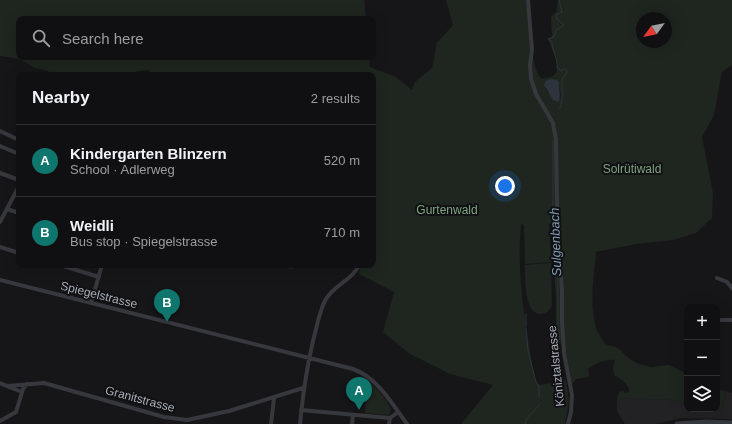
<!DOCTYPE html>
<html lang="en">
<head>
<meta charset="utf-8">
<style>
  body { margin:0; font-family:Arial,sans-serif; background:#19191b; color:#f1f3f6 }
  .controls { position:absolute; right:12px; bottom:12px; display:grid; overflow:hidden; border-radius:8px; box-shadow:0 4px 16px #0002 }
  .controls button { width:36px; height:36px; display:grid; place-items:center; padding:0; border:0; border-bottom:1px solid #303032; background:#101012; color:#f1f3f6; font:20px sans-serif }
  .compass { position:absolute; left:636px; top:12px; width:36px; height:36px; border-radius:50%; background:#101012; box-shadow:0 4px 16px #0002; rotate:237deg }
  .you { position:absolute; left:505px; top:186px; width:14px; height:14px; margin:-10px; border:3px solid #fff; border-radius:50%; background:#1a73e8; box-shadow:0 0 0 6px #1a73e833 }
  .badge { display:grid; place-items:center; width:26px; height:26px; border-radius:50%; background:#0f766e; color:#fff; font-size:13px; font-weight:700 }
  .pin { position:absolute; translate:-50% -33px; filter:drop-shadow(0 1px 2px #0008) }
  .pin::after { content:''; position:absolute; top:21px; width:14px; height:12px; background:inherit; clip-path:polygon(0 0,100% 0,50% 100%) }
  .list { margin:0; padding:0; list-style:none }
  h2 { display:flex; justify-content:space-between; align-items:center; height:52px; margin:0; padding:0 16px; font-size:17px }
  h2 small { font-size:13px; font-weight:400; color:#9c9d9f }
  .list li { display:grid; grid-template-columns:26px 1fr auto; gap:12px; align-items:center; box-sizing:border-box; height:72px; padding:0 16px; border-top:1px solid #303032 }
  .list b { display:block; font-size:15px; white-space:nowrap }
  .list p { margin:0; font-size:13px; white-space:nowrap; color:#9c9d9f }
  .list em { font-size:13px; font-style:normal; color:#9c9d9f }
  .icon { flex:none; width:22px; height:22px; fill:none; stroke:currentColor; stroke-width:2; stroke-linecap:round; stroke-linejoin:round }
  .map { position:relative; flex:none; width:732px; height:424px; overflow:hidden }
  .search { position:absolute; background:#101012; box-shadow:0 4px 16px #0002; left:16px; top:16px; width:360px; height:44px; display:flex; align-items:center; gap:10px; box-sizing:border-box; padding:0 14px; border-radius:8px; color:#9c9d9f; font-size:15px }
  .panel { position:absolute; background:#101012; box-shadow:0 4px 16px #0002; left:16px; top:72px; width:360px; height:196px; border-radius:8px }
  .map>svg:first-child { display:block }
  .built { fill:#222225 }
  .green { fill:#1e261f; fill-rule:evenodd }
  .water { fill:#2c353c }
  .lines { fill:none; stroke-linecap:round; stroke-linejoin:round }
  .stream { stroke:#2c353c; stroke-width:1 }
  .minor { stroke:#37383d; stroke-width:4 }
  .tertiary { stroke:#37383d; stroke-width:5 }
  .labels { text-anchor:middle; stroke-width:4; stroke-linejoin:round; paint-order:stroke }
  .park-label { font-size:12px; fill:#7fa381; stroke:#111113 }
  .street-label { font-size:12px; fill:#a8adb8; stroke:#111113 }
  .water-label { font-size:13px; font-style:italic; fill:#7f9bb3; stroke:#111113 }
</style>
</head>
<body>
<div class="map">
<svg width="732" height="424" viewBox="0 0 732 424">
  <rect width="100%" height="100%" fill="#161618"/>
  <!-- built -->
  <path class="built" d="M725,391L732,393V419L681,418L656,424H625L617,411V398L672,400L687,403V409H717V408H722Z"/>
  <!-- green -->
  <path class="green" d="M0,0H364L366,19H19V57H369L370,67L396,77L412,90L415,82L432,68L437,43L453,25L446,0H528C529,16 530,70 542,79L553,76L557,72V61L548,39L552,37L551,17L556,12L558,0H732V65L722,72L714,115L702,137L713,193L712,218L696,233L673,240L636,244L596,252C594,278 589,302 596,328C598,333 602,339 605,344L618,348L631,360L639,364L651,367L669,365L687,374V403L672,400L617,398L619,392L622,391L626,393L629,392C629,383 620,379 614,375L613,368L615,360C605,359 596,363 588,369L589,377L576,379L572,384L563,341L559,340L556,332V302L551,224H549L551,262L525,264L524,225L521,224C516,276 526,329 535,380L539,385L566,380L569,401L565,424H461L493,385L450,374L410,354L383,332L394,292L359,274L361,265H373V75H154L148,70L138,71L130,75H56L45,70L35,68L20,59L0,56ZM642,18H666V42H642ZM548,80L559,82V88L561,97L554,101L545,88L544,82Z
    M551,263L552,305C550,310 546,314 540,314C524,314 525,276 525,265Z
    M268,265H294L293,269L268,266Z
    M548,324L552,325L555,341H556L561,352V358L554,359V357L557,356L554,342H552Z
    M366,379C375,387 387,398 391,410L389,415L365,413L366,398L361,397Z
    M717,389L725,391L722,408H717Z"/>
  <!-- water -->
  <path class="water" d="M551,79L557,80L559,82C558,89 562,96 558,102L553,100L544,85L545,81Z"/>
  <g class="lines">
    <!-- stream -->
    <path class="stream" d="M559,109L561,107C563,97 562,88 562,79L566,74L567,70L564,68L562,71L557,68C558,58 552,51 552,42L549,40L548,39L554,37L556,30L564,25L556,18L557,14L562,12L559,0
      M553,140V231L558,284V325L560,343
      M526,326V314
      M526,328L528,351L536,382L539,386V397
      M525,424C526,416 534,412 539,405"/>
    <!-- minor -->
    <path class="minor" d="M528,0L532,50L530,65L531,79L536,94L553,123L556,140L557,205L562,292V322L564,353L572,395L571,412L568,424
      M0,131L19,140
      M0,146L19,154
      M0,173L19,180
      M7,209L19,213
      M0,222L19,186
      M0,247L19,253
      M60,265L99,277
      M717,278L727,282L732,288
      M0,280L353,369C378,378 392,404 407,424
      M91,303L102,265
      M717,320H732
      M0,383L7,386L44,383L164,417L187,420L229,411L303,388
      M9,387L22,392
      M301,410L390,418
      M0,421L16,412L23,389L27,384
      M271,424L274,398
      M300,424C303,393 307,364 315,333C318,322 320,309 326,299C335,284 352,280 358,267
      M352,424L353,415
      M389,424L390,418L398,412"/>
    <!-- tertiary -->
    <path class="tertiary" d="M677,424L706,422L732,423"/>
  </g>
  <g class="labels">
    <!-- park labels -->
    <g class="park-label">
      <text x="632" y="173">Solrütiwald</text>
      <text x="447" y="214">Gurtenwald</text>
    </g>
    <!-- street labels -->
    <g class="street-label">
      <text transform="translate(99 295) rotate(14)" y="4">Spiegelstrasse</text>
      <text transform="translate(556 366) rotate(-96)" y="4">Köniztalstrasse</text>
      <text transform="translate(140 399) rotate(15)" y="4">Granitstrasse</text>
    </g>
    <!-- water labels -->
    <g class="water-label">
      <text transform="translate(555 242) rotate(-92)" y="5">Sulgenbach</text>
    </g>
  </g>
</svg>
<div class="controls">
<button>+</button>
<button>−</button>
<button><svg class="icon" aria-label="layers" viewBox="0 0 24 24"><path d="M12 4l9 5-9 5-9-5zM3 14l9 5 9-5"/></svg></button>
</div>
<svg class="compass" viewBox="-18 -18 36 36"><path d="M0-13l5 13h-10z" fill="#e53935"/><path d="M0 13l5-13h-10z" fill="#9c9d9f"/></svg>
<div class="you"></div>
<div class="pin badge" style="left:359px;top:410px">A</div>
<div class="pin badge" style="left:167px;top:322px">B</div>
<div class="search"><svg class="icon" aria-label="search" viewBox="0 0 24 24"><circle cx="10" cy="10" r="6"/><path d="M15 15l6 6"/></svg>Search here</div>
<section class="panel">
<h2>Nearby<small>2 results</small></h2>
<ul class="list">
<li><span class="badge">A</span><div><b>Kindergarten Blinzern</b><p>School · Adlerweg</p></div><em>520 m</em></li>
<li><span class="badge">B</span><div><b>Weidli</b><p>Bus stop · Spiegelstrasse</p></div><em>710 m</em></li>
</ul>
</section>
</div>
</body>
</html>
